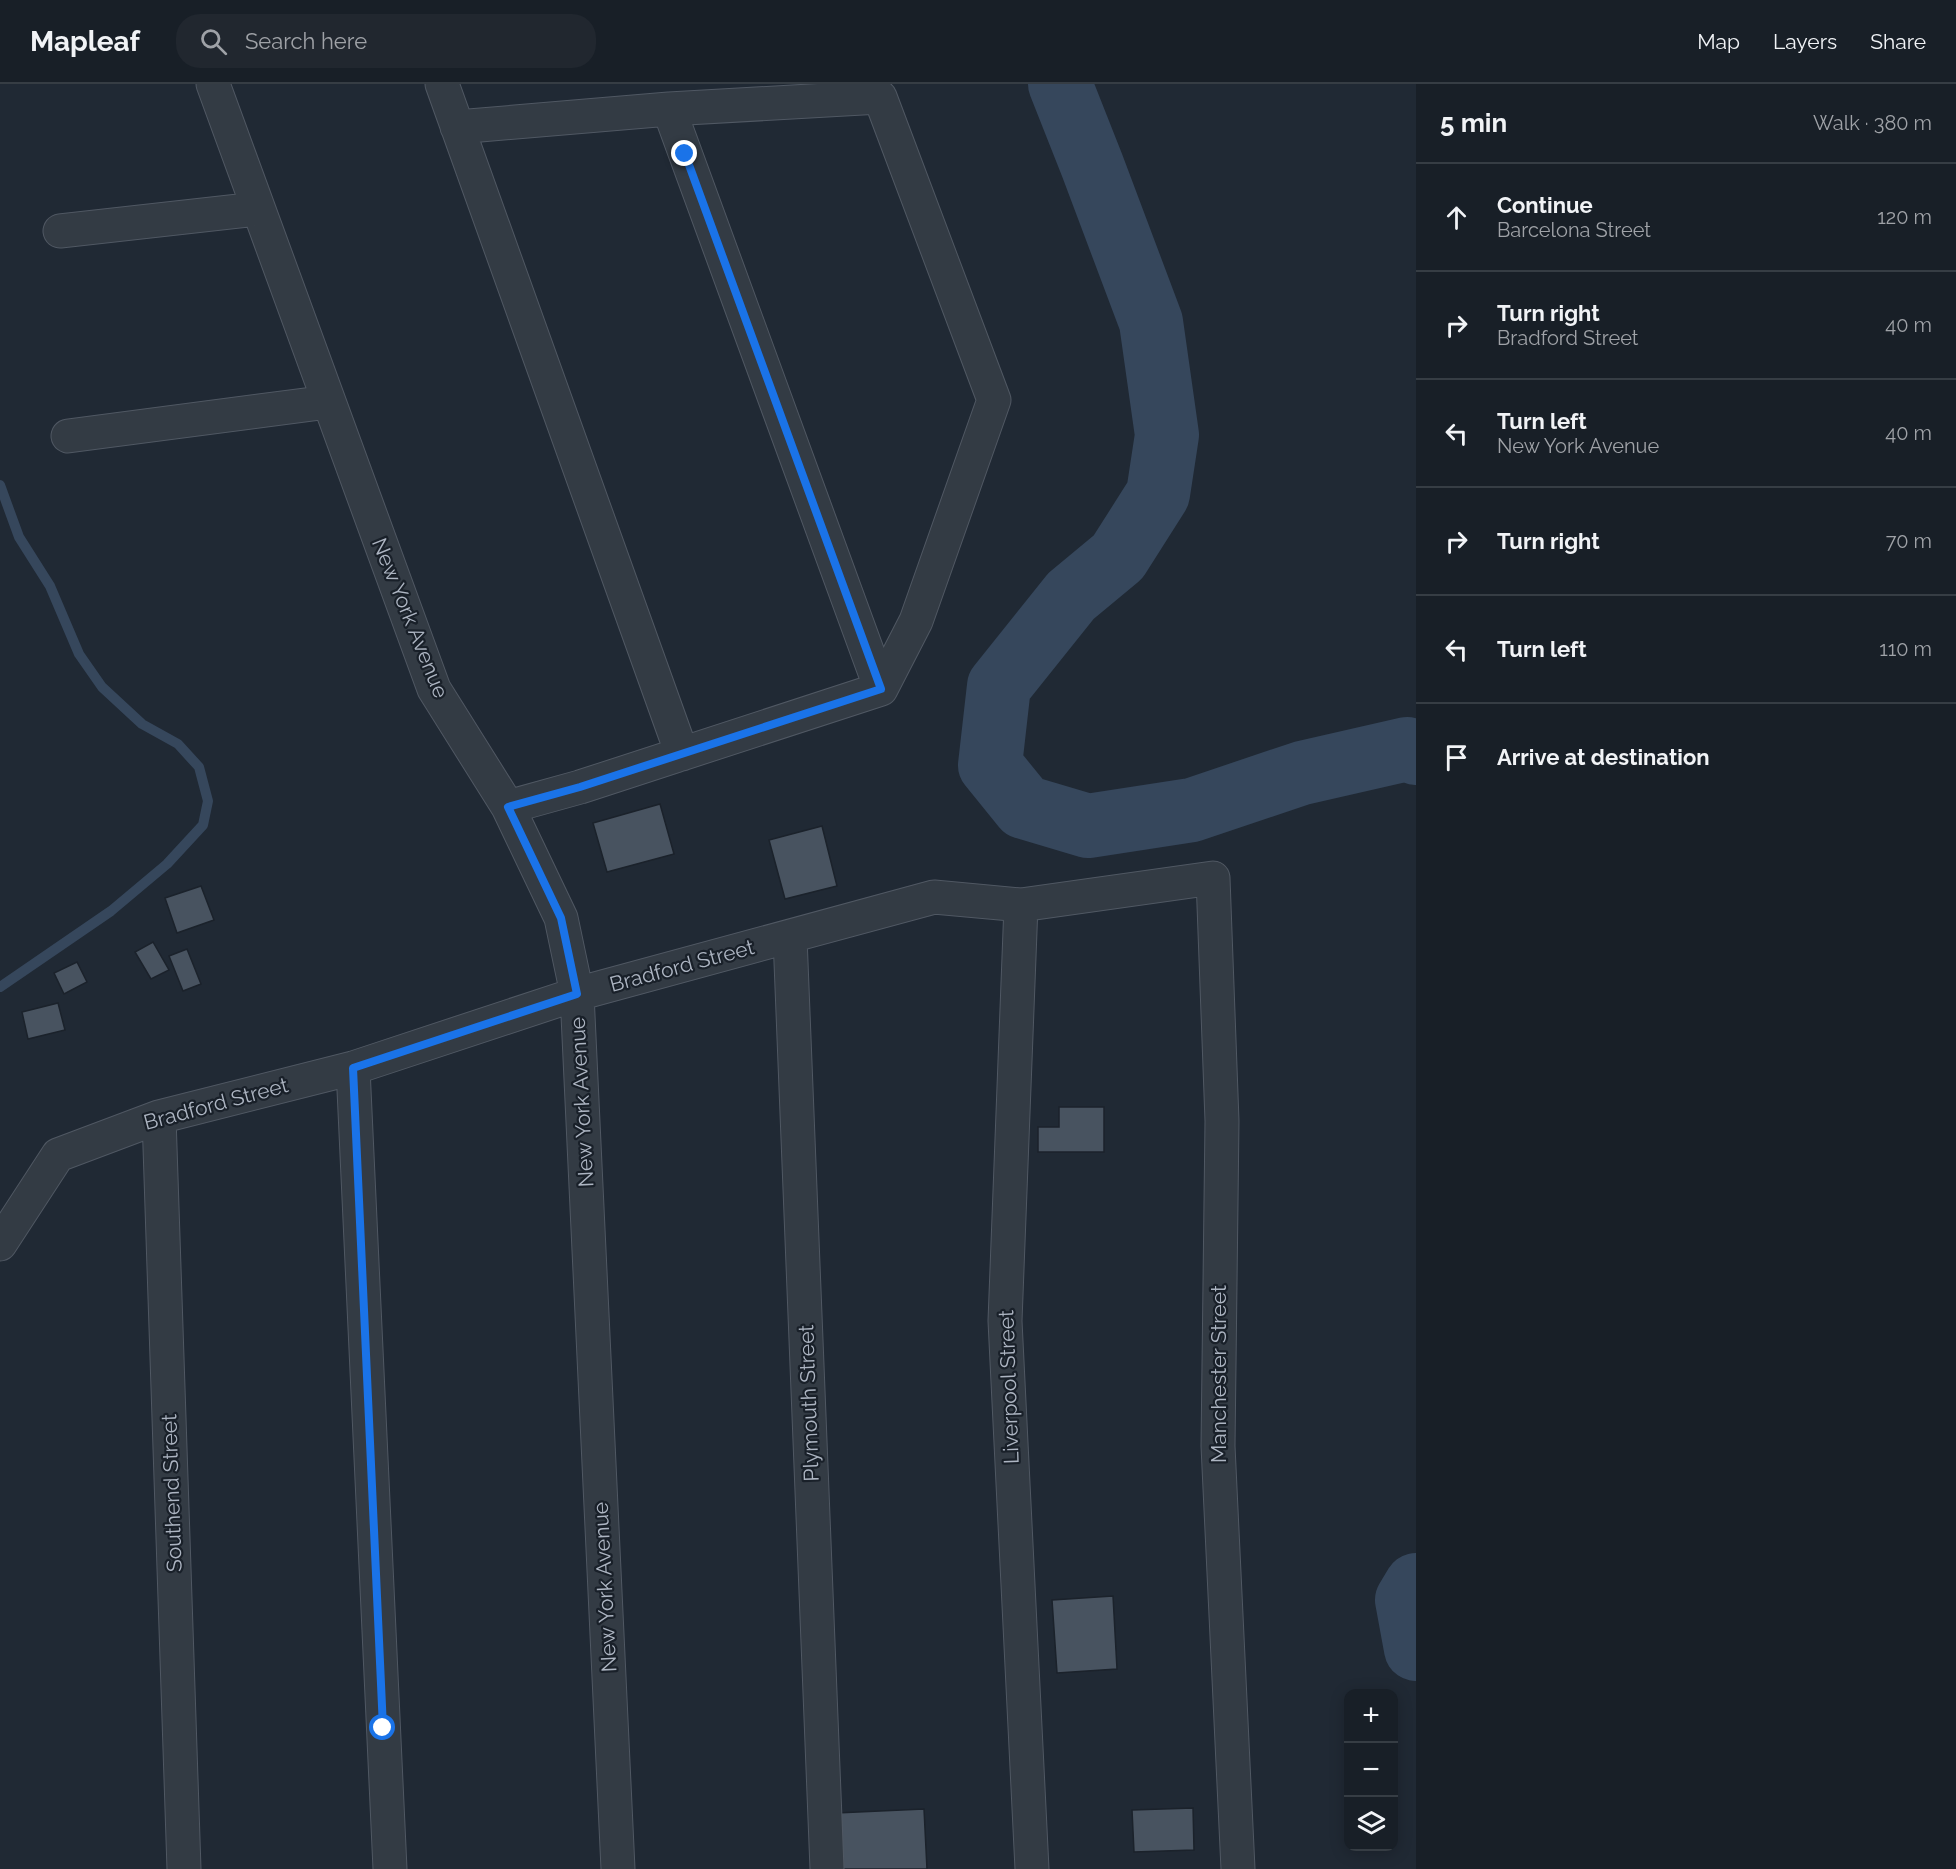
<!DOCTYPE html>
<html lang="en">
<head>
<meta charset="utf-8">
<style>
  body { margin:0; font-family:Raleway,sans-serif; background:#21272f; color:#f1f3f6 }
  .controls { position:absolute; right:18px; bottom:18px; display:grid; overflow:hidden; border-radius:12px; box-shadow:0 3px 15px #0003 }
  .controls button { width:54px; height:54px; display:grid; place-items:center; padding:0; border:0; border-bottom:2px solid #363d44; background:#181f27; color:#f1f3f6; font:30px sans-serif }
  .stop { position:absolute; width:18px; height:18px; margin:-14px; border:4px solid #1a73e8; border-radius:50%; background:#fff }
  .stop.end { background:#1a73e8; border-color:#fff; box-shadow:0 2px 6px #0008 }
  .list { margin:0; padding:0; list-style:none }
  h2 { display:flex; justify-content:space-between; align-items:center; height:78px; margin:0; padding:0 24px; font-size:26px }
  h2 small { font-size:20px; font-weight:400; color:#9fa2a7 }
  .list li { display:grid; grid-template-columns:39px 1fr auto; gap:18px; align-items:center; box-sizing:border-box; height:108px; padding:0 24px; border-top:2px solid #363d44 }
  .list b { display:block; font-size:22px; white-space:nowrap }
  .list p { margin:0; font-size:20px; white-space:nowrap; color:#9fa2a7 }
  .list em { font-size:20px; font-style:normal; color:#9fa2a7 }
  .icon { flex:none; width:33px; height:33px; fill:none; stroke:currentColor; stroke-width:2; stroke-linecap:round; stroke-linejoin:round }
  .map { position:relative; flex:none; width:1416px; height:1785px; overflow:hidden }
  header { display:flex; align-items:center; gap:36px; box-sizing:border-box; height:84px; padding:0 30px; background:#181f27; border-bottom:2px solid #363d44 }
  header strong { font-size:28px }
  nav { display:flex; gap:33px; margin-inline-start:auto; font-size:21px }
  .search { width:420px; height:54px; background:#21272f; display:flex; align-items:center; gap:15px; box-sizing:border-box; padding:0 21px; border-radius:24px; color:#9fa2a7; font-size:22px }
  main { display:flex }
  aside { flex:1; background:#181f27 }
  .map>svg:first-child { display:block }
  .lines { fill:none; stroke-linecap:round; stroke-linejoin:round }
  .stream { stroke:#36475c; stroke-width:10 }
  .river { stroke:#36475c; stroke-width:64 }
  .building { fill:#485360; stroke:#1b222b; stroke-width:1.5 }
  .minor-casing { stroke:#505863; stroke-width:35 }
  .minor { stroke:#333b44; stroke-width:33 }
  .route { stroke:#1a73e8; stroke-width:8 }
  .labels { text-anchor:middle; stroke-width:4.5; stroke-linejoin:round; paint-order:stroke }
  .street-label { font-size:21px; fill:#adb5c2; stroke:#192029 }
</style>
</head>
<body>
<header>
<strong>Mapleaf</strong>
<div class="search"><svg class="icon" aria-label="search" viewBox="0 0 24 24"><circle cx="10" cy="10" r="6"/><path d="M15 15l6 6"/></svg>Search here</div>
<nav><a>Map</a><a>Layers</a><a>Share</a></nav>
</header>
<main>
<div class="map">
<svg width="1416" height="1785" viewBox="0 0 1416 1785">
  <rect width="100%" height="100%" fill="#202934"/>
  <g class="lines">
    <!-- stream -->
    <path class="stream" d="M0,401L19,453L50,502L79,570L102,603L142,640L178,660L199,683L208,717L203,741L167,780L111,827L0,903"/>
    <!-- river -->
    <path class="river" d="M1060,0L1092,81L1151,238L1167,351L1158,410L1118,473L1071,512L999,602L990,681L1024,723L1088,742L1192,726L1302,689L1407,665L1416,669
      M1416,1501L1407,1516L1416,1565"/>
  </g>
  <!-- building -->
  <path class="building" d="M660,720L674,770L607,788L593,739Z
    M822,742L837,802L785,815L769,756Z
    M201,802L214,836L177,849L165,814Z
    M153,858L169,886L151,895L135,868Z
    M187,865L201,900L183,907L169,872Z
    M77,878L87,898L64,910L54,889Z
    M58,919L65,946L28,955L22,928Z
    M1059,1023H1104V1068H1038V1043H1059Z
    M1113,1512L1117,1585L1057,1589L1052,1516Z
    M1193,1724L1194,1766L1134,1768L1132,1726Z
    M924,1725L927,1785H838L836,1729Z"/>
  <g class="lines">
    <defs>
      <path id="minor" d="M213,0L434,605L508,723L561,834L577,910L618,1785
        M442,0L682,670
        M669,25L881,605
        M457,43L669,25L880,13L994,316L916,537L881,605L580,703L508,723
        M60,147L257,125
        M68,352L328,318
        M1021,821L1005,1237L1032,1785
        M790,853L827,1785
        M353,984L390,1785
        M159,1033L184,1785
        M0,1160L58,1071L159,1033L353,984L577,910L934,813L1021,821L1213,794L1222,1037L1218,1362L1238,1785"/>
    </defs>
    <!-- minor casing -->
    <use href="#minor" class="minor-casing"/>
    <!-- minor -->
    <use href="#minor" class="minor"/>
  </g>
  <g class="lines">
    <!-- route -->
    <path class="route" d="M383,1644L353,984L577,910L561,834L508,723L580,703L881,605L685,70"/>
  </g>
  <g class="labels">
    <!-- street labels -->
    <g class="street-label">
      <text transform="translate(410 534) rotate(68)" y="7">New York Avenue</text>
      <text transform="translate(682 882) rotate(-15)" y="7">Bradford Street</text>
      <text transform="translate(582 1018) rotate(-93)" y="7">New York Avenue</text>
      <text transform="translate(216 1020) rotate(-15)" y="7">Bradford Street</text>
      <text transform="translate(1219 1290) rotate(-90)" y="7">Manchester Street</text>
      <text transform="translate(1009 1303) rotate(-92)" y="7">Liverpool Street</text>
      <text transform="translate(809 1319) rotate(-92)" y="7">Plymouth Street</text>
      <text transform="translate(172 1409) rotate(-92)" y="7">Southend Street</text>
      <text transform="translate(605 1503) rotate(-93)" y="7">New York Avenue</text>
    </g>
  </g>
</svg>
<div class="controls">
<button>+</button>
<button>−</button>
<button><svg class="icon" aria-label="layers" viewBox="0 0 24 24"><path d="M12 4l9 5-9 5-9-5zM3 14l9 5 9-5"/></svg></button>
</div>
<div class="stop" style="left:383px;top:1644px"></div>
<div class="stop end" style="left:685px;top:70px"></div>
</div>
<aside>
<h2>5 min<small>Walk · 380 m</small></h2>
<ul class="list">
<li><svg class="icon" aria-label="ahead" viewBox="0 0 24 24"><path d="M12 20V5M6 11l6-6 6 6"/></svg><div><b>Continue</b><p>Barcelona Street</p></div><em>120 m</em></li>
<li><svg class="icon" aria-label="right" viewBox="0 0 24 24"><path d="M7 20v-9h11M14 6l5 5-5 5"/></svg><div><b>Turn right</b><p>Bradford Street</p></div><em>40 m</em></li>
<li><svg class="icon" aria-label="left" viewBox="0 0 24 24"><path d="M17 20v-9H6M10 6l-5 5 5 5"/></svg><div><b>Turn left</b><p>New York Avenue</p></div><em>40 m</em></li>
<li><svg class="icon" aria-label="right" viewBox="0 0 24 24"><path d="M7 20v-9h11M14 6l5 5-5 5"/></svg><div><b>Turn right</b></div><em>70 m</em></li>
<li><svg class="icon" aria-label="left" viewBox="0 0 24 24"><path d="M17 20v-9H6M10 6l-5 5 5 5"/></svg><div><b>Turn left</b></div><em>110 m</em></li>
<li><svg class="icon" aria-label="arrive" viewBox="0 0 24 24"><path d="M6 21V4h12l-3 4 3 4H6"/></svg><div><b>Arrive at destination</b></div></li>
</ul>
</aside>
</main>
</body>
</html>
